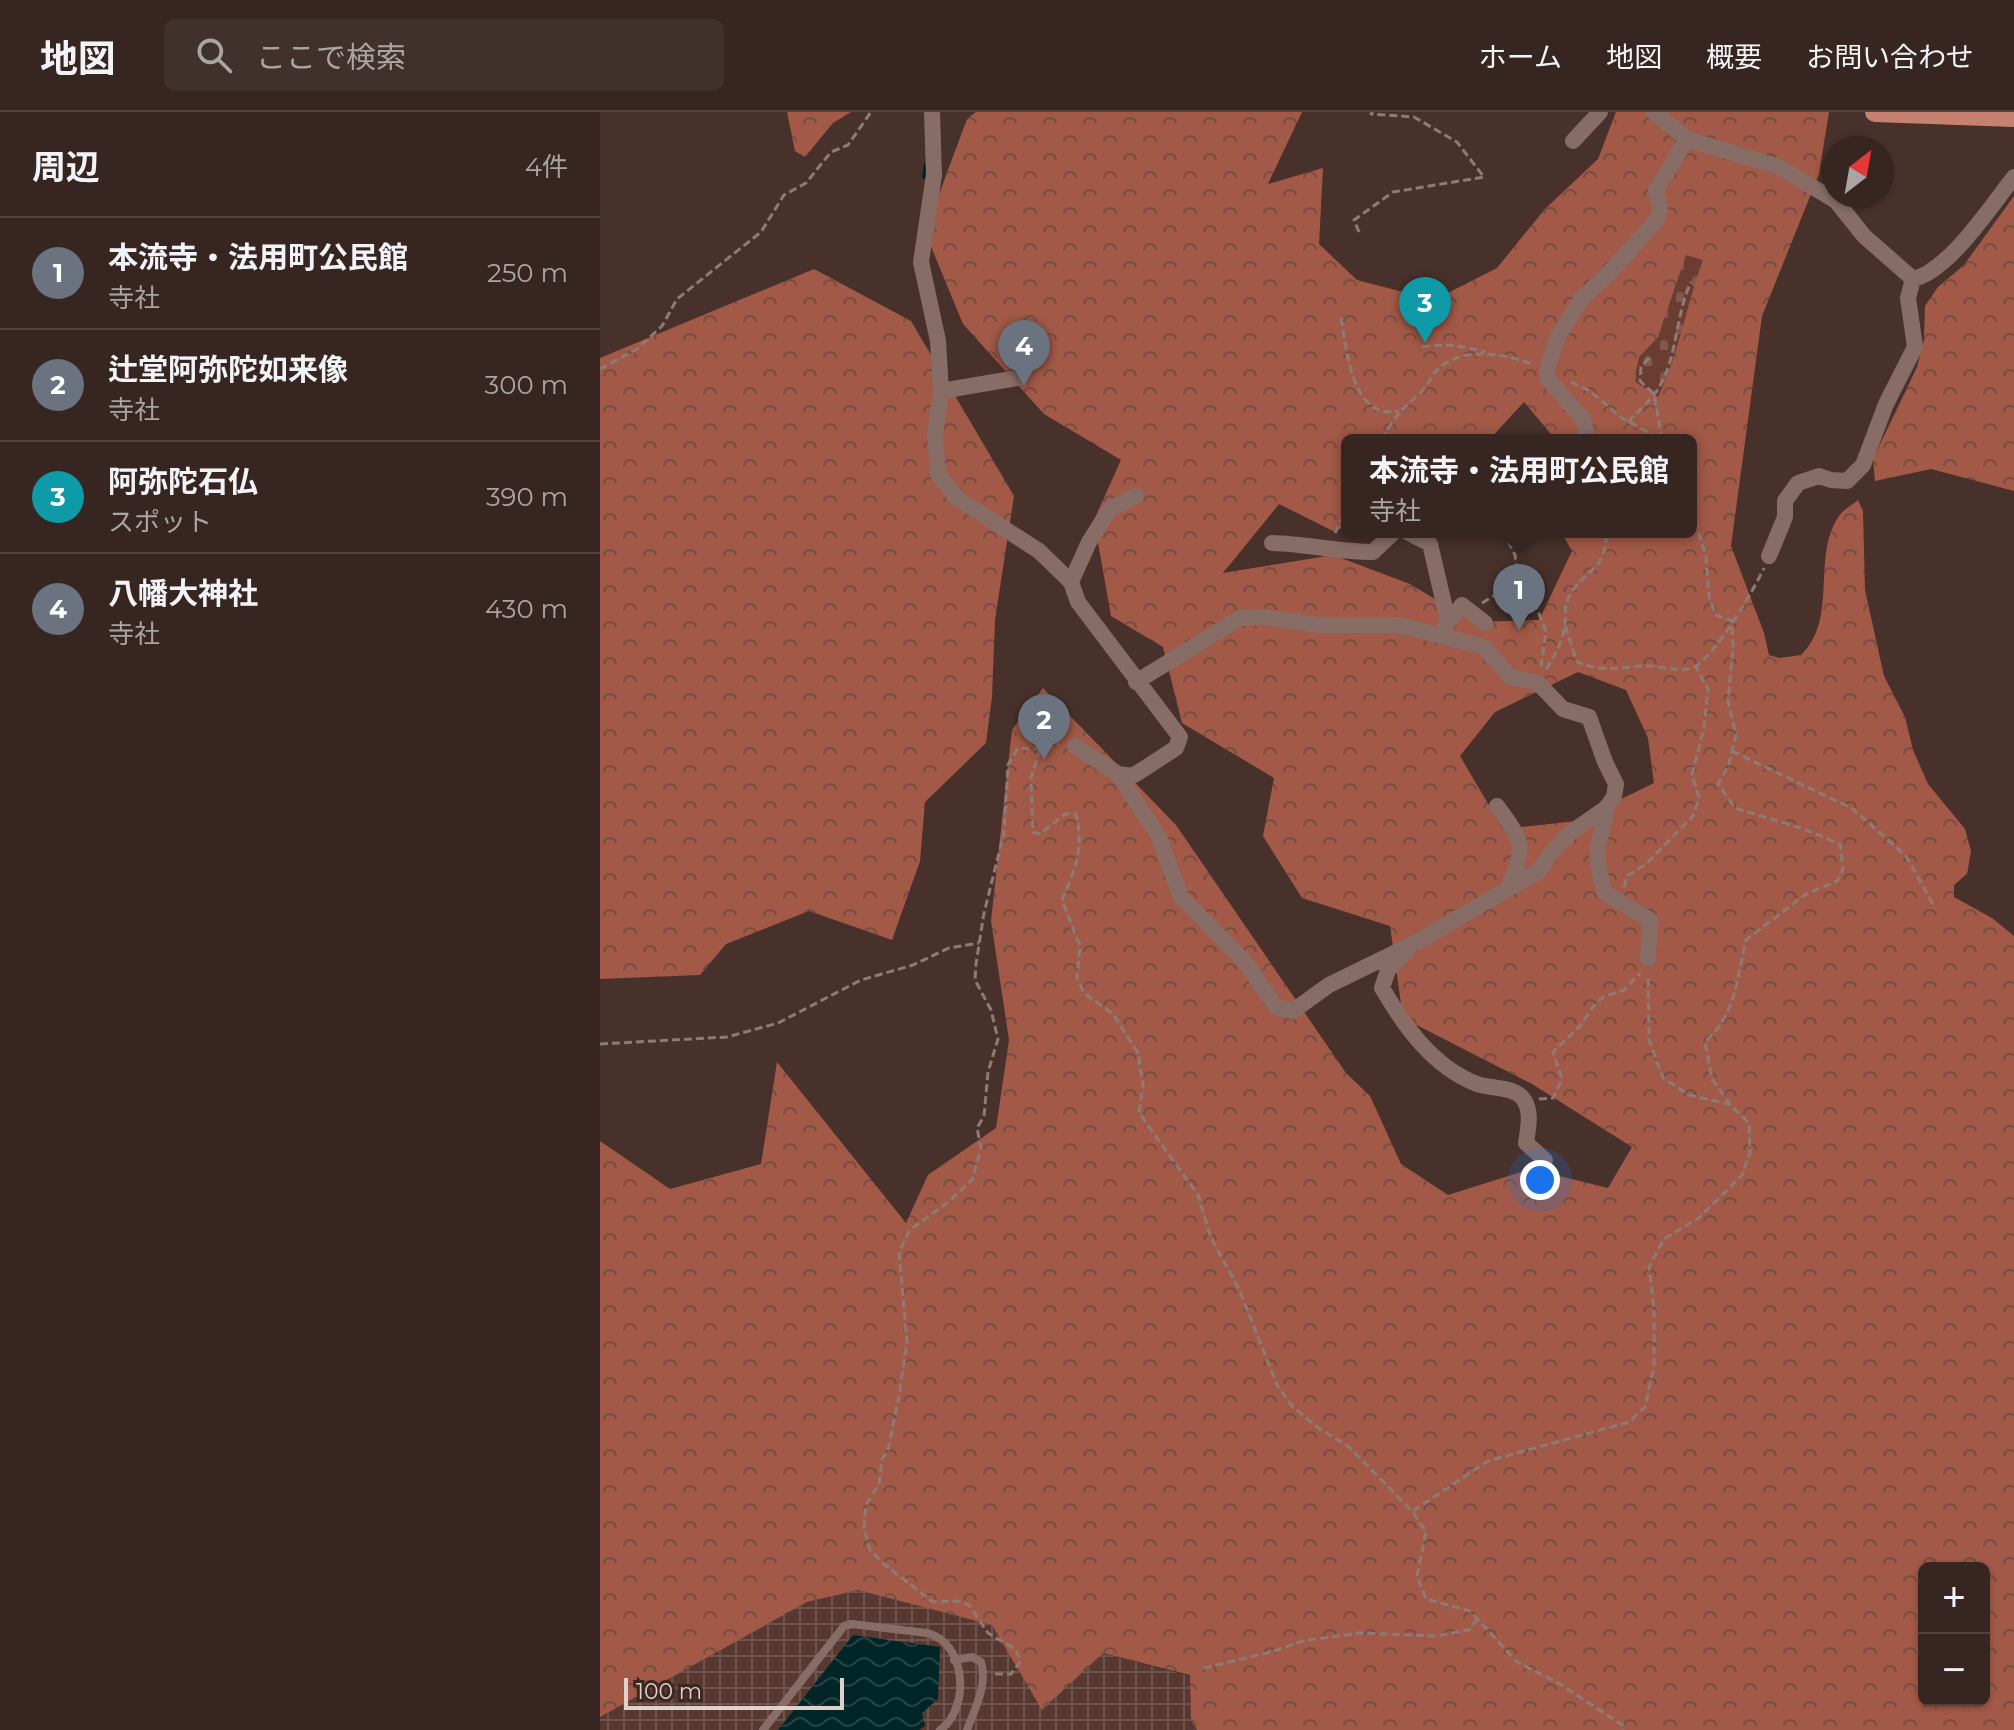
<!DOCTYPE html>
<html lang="ja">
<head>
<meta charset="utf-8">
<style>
  body { margin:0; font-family:Montserrat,"Noto Sans JP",sans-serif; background:#41312d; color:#f1f3f6 }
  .controls { position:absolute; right:24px; bottom:24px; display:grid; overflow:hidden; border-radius:12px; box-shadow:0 2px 6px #0004 }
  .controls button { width:72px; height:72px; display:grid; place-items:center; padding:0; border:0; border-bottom:2px solid #50423e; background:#362520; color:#f1f3f6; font:40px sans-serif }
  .compass { position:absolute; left:1222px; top:24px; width:72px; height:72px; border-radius:50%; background:#362520; box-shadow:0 2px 6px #0004; rotate:31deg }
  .scale { position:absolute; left:24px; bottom:20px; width:220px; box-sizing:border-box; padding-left:8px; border:4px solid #dfd0cc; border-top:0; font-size:22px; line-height:28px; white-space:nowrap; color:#dfd0cc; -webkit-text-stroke:6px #3d2721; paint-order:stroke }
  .you { position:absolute; left:940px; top:1068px; width:28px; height:28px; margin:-20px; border:6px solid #fff; border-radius:50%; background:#1a73e8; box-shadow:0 0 0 12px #1a73e833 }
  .badge { display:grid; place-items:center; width:52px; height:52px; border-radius:50%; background:#52cdcf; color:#fff; font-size:26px; font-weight:700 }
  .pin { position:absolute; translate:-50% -66px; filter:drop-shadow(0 2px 4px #0008) }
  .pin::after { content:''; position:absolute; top:42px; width:28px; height:24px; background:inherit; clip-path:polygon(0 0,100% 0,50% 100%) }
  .popup { position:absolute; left:741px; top:322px; width:356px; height:104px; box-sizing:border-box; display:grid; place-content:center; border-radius:12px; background:#362520; filter:drop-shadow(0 2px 6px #0005); font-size:26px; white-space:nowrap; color:#aaa5a5 }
  .popup b { font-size:30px; color:#f1f3f6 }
  .popup::after { content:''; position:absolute; left:50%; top:100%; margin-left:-16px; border:16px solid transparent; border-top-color:#362520 }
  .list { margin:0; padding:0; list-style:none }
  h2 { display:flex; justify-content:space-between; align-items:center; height:104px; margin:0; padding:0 32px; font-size:34px }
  h2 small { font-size:26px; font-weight:400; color:#aaa5a5 }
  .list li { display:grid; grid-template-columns:52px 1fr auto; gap:24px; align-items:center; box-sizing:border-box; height:112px; padding:0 32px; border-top:2px solid #50423e }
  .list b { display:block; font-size:30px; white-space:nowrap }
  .list p { margin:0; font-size:26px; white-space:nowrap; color:#aaa5a5 }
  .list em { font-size:26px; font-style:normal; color:#aaa5a5 }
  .icon { flex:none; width:44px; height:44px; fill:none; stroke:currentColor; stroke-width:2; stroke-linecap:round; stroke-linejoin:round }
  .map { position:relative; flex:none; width:1414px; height:1618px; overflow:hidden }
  header { display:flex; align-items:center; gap:48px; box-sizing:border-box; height:112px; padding:0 40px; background:#362520; border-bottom:2px solid #50423e }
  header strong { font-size:38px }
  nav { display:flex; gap:44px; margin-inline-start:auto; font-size:28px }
  .search { width:560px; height:72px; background:#41312d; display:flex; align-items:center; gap:20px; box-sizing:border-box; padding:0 28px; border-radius:12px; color:#aaa5a5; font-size:30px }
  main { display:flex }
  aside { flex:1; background:#362520 }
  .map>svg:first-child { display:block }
  .industrial { fill:url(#industrial-grid) }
  .forest { fill:url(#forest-crowns); fill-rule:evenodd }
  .cemetery { fill:url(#cemetery-stones) }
  .water { fill:url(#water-waves) }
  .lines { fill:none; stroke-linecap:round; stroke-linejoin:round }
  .stream { stroke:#022627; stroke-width:4 }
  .path { stroke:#8e7b75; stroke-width:3; stroke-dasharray:8 4; stroke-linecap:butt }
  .lane { stroke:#876d66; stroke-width:8 }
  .street { stroke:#876d66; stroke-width:16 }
  .primary { stroke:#c78170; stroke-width:20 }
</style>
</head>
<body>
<header>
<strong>地図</strong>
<div class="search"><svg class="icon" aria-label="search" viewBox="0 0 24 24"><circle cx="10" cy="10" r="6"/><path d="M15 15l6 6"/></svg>ここで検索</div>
<nav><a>ホーム</a><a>地図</a><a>概要</a><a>お問い合わせ</a></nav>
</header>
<main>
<aside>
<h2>周辺<small>4件</small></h2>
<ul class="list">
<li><span class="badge" style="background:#6b7280">1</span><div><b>本流寺・法用町公民館</b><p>寺社</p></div><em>250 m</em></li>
<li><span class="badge" style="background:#6b7280">2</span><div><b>辻堂阿弥陀如来像</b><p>寺社</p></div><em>300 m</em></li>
<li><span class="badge" style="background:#0f9aa8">3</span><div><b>阿弥陀石仏</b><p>スポット</p></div><em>390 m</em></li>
<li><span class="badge" style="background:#6b7280">4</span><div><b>八幡大神社</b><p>寺社</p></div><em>430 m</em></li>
</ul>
</aside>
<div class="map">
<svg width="1414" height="1618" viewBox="0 0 1414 1618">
  <defs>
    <pattern id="industrial-grid" width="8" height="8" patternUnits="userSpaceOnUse" patternTransform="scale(2)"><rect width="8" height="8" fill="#573931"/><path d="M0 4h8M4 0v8" fill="none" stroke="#6f554e"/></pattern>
    <pattern id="forest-crowns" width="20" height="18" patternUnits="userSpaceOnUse" patternTransform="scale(2)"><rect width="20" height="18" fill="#a25947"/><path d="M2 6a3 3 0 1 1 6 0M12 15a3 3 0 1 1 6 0" fill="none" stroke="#774d42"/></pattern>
    <pattern id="cemetery-stones" width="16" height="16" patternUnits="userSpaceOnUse" patternTransform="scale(2)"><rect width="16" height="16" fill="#6b3d32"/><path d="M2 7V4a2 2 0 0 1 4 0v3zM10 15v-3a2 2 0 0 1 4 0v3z" fill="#80584e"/></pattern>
    <pattern id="water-waves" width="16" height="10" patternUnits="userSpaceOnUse" patternTransform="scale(2)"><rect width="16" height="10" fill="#022627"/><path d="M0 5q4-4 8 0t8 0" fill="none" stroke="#264445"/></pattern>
  </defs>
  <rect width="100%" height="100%" fill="#48312b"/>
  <!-- industrial -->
  <path class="industrial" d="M258,1478L590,1564L591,1608L597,1618H0V1605L207,1490Z"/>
  <!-- forest -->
  <path class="forest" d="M187,0H251L233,11L205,45L195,39Z
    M376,0H702L668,72L723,56L719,132L757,168L834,188L897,156L945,97L998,47L1016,0H1229L1219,62L1162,204L1131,434L1164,521L1169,543L1179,546L1201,543C1239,507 1211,444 1239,404C1243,398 1252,393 1258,388L1263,399L1265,478L1284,564L1305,605L1313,638L1328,672L1365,717L1371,739L1367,762L1354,773V785L1392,806L1414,824V1618H597L591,1608L590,1563L503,1541L442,1598L392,1513L258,1478L207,1490L0,1605V1029L70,1077L161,1052L177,950L306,1111L328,1063L396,1016L409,928L391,809L408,653L412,618L443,576L576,713L746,961L770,984L801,1052L848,1083L931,1057L1008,1076L1032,1035L932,972L803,906L790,814L702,786L663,724L674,666L582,611L563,535L511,504L494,408L521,348L444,302L363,212L325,120L367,7ZM924,290L956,328H1091V420H961L972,439L939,508L873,510L810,472L733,443L623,461L679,392L733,419L747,415V328H889ZM978,560L1026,578L1048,626L1054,671L976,709L903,717L860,644L895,600ZM1324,1456H1384V1588H1324Z
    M1414,84V379L1331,357L1275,369L1273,347L1317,255L1324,227L1325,194L1338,175L1364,153Z
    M214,157L311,209L414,384L395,508L392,585L386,631L325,690L320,749L292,828L209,799L126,832L100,863L0,867V246Z"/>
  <!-- cemetery -->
  <path class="cemetery" d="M1086,143L1103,148C1086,194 1079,242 1058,285L1034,269L1039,245L1058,225Z"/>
  <!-- water -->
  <path class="water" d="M253,1523L340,1535L338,1587L322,1601L325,1614L319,1618H178Z"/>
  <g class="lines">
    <!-- stream -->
    <path class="stream" d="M324,65L326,52"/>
    <!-- path -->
    <path class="path" d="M759,120L754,108L793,80L884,65L857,30L814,5L771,2L773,0
      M741,206C747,237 751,309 799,299
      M822,235C846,231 862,234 885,240
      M1049,246L1041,255L1040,269L1054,282L1062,328
      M0,257L37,237L62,214L77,187L161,120L184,83L206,71L231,40L248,33L271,0
      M971,270L990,279L1022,306L1062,328
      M1028,310C1038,299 1050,289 1058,277C1078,246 1075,203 1091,170
      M782,328C793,305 803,297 821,280C828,274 830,266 836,259C859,234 904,241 932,252
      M1091,398L1106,444L1109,485L1116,503L1132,509L1133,536L1128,589L1136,623L1129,652L1118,672L1135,696L1204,717L1240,732L1243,757L1237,769L1206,782L1146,828C1136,868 1137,901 1105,930L1112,967L1130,992
      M735,421L747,396
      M917,458L935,492L946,519L941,555
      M882,491L905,477L917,458L915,443L904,420
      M965,514L977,550C1003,560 1016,556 1043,554C1061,553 1076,561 1092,556C1111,551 1155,476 1164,456
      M946,557C955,544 964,527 965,511C966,503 964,494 968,487C982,457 1008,460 1006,420
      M440,637L431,666L433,720L440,722L465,702H476C484,737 476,755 462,788L480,834L477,866L484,881L513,902L538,941L543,974L539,1001L598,1083L611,1126L639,1177L677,1273L692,1294L717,1315L749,1335L812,1399L826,1420L817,1464L826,1487L870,1499L917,1550L960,1572L1024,1614L1023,1618
      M1132,639L1253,697L1306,744L1335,796
      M1024,775L1027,764L1046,752L1093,704L1099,686L1092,663L1104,616L1108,577L1096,555
      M0,932L127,925L178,911L261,868L313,853L349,836L379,831
      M939,987L953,986L962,967L953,940L981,913L992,896L1003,885L1024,878L1040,861
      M813,1399L888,1349L1029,1310L1045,1295L1054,1254V1198L1049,1155L1064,1127L1100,1105L1142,1063L1150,1041L1149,1011L1129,992L1089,983L1063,966L1049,928L1048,863
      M604,1556L671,1540L703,1529L759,1521L837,1524L869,1518L877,1507
      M395,1562H411L421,1549L415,1537L388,1521L369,1493L357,1489L333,1490L284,1452L270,1438L264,1416L266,1393L279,1372L282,1347L288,1338L299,1284L307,1230L299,1140L310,1118L347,1091L372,1068L381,1036L377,1016L384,1004L388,960L398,927L391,898L375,868L376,852L384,801L404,721L408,653L418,636L440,637L459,632"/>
    <!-- lane -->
    <path class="lane" d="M354,1548L372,1545L381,1550C388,1573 375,1596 367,1618
      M163,1618L244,1514L252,1512L327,1521C366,1530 371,1596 340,1618"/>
    <!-- street -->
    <path class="street" d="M332,0L334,63L321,150L338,229L341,279L335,323L338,362L357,386L439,439L471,470L478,490L580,625L576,636L539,660L532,664L518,662
      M1054,0L1087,27L1179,55L1236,89L1264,124L1313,167C1349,159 1391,94 1414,65
      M973,29L1000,0
      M341,279L418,266
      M988,328L983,307L947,266V257L957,226L982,186L1007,163L1057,108L1060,97L1056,78L1087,27
      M807,420L830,432L848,509
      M672,431C707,432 739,440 773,440L794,420
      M1169,444L1185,405V389L1198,371L1219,364L1231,368L1247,369L1263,353L1286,292L1315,235L1308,186L1313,167
      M471,470L489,430L510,397L536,384
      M845,514L862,493L885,511
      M475,634L518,662L559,725L581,785L645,850L676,895L693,899L729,873L817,830L939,759L952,740L970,721L1006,696L1014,685L1016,672L1005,650L989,605L963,597L938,571L910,565L884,535L798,513H719L664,505L640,506L536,570
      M897,694C925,732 926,735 907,778
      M1006,696C1006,710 1000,721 998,735C996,751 1001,765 1005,781L1050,808L1048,847
      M807,839L788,858L782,876C805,915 833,955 877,972C891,977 915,974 924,988C932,1000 928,1017 926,1031L945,1048"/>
    <!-- primary -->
    <path class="primary" d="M1275,0L1414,5"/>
  </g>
</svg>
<div class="controls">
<button>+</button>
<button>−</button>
</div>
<svg class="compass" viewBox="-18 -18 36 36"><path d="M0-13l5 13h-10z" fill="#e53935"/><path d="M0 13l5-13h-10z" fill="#aaa5a5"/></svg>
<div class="scale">100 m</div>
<div class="you"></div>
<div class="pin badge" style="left:919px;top:518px;background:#6b7280">1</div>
<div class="popup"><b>本流寺・法用町公民館</b>寺社</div>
<div class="pin badge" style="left:444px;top:648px;background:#6b7280">2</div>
<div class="pin badge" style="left:825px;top:231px;background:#0f9aa8">3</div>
<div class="pin badge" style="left:424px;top:274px;background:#6b7280">4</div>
</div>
</main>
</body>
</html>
